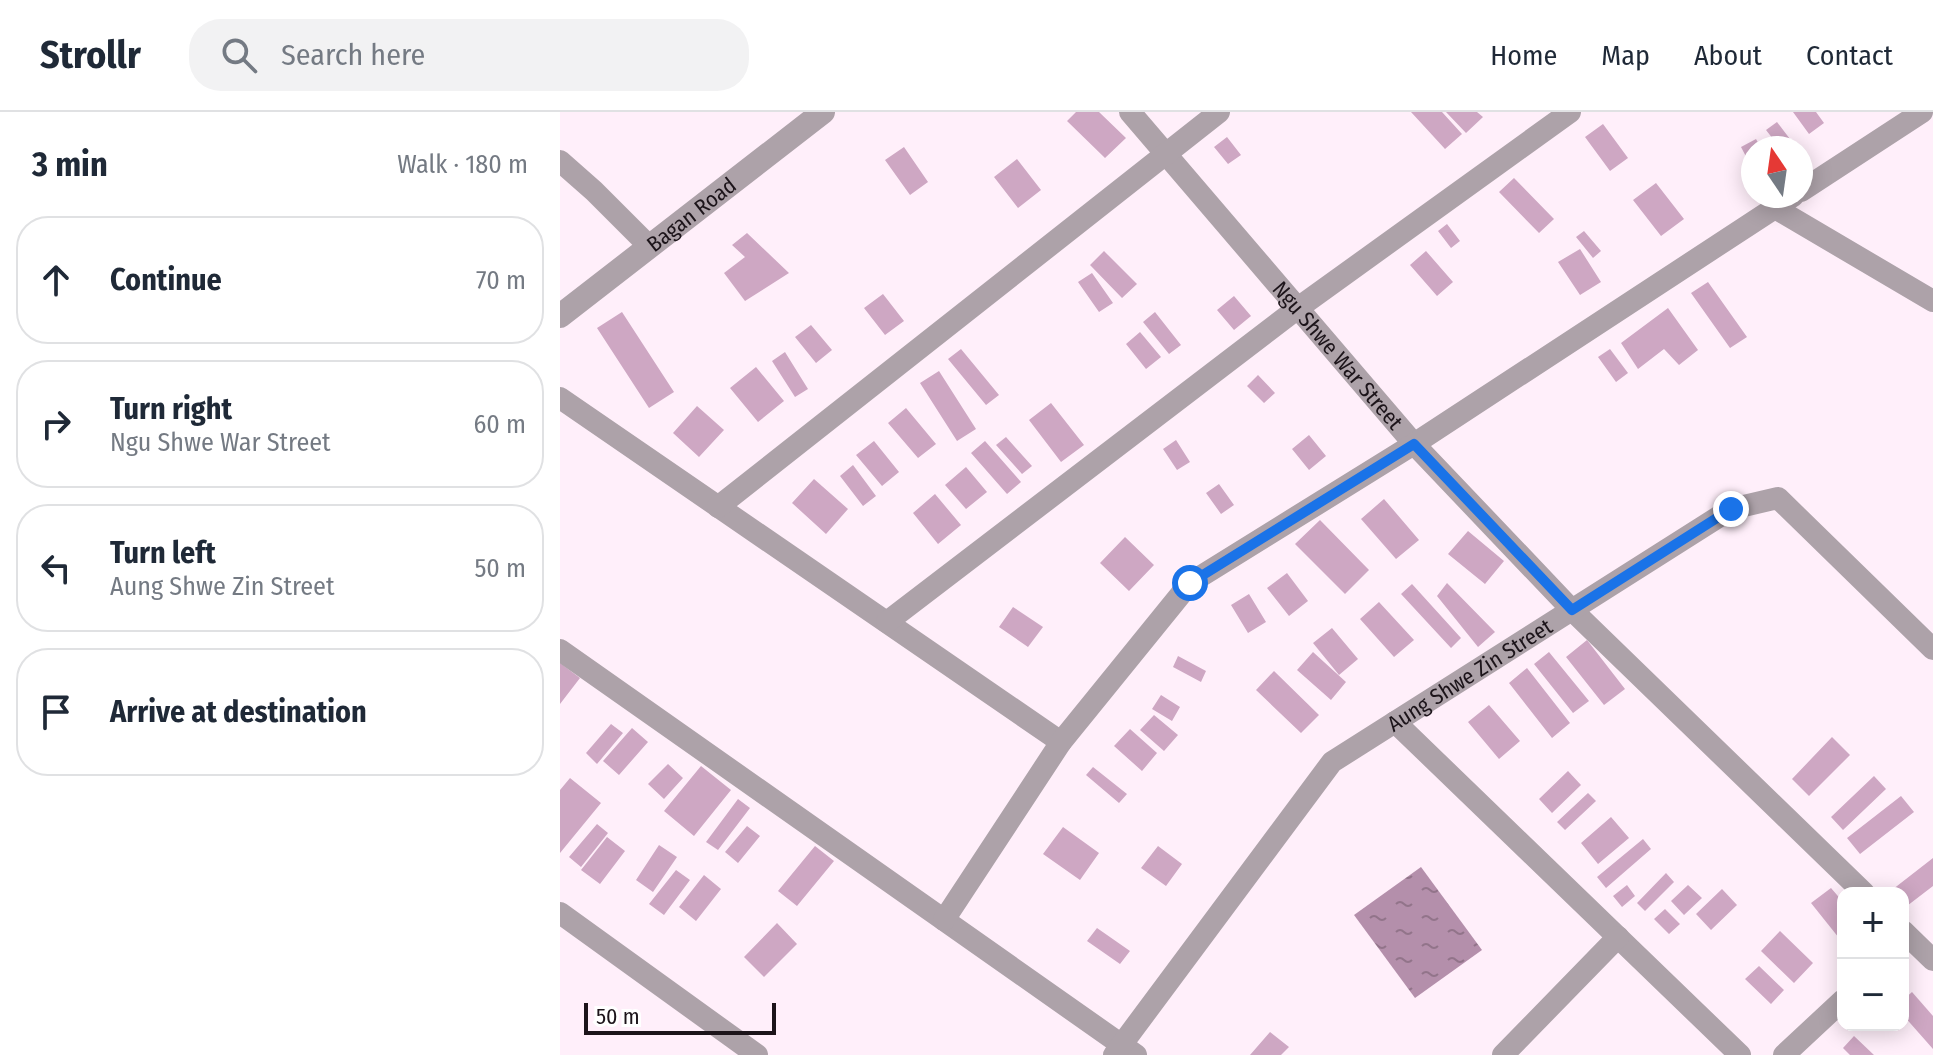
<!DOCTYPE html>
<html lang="en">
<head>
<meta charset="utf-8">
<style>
  body { margin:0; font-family:"Fira Sans Condensed",sans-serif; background:#f2f2f3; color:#1f2937 }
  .controls { position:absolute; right:24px; bottom:24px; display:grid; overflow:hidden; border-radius:16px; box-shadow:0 4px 20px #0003 }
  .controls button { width:72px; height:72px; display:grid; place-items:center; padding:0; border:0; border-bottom:2px solid #e0e1e3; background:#fff; color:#1f2937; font:40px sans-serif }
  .compass { position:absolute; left:1181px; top:24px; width:72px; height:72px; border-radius:50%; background:#fff; box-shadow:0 4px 20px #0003; rotate:347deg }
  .scale { position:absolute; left:24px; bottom:20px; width:192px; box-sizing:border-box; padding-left:8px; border:4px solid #1c141a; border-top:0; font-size:22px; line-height:28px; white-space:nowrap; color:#1c141a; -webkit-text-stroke:6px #fff; paint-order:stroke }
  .stop { position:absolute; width:24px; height:24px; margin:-18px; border:6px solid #1a73e8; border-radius:50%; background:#fff }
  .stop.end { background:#1a73e8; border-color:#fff; box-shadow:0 2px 8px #0008 }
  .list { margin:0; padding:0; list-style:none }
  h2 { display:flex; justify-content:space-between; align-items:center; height:104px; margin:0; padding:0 32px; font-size:34px }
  h2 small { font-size:26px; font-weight:400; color:#747a83 }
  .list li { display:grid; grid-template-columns:52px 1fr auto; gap:24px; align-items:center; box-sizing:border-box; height:128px; margin:0 16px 16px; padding:0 16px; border:2px solid #e0e1e3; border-radius:32px }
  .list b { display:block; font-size:30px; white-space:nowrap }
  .list p { margin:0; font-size:26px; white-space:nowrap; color:#747a83 }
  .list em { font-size:26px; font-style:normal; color:#747a83 }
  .icon { flex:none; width:44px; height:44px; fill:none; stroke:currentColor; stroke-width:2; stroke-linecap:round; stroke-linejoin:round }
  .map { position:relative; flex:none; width:1373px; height:943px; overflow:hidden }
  header { display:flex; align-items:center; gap:48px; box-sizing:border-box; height:112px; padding:0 40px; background:#fff; border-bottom:2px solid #e0e1e3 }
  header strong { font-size:38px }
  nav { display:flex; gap:44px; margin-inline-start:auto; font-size:28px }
  .search { width:560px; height:72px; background:#f2f2f3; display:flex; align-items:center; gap:20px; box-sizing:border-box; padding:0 28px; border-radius:32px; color:#747a83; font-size:30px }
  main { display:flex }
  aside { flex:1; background:#fff }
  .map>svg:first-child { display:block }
  .water { fill:url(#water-ripples) }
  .building { fill:#cea7c3 }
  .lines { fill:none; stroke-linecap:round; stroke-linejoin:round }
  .minor { stroke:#ada2a9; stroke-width:22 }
  .tertiary { stroke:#ada2a9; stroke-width:24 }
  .route { stroke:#1a73e8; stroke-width:10 }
  .labels { text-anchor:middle; stroke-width:6; stroke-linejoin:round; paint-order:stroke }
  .street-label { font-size:22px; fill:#1c141a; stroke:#fff }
</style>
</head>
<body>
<header>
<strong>Strollr</strong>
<div class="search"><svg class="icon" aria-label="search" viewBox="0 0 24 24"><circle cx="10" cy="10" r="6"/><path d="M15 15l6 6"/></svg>Search here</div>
<nav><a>Home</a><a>Map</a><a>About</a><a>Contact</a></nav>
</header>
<main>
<aside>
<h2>3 min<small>Walk · 180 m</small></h2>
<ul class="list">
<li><svg class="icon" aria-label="ahead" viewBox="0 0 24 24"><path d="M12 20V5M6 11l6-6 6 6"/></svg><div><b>Continue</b></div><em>70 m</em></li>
<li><svg class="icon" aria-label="right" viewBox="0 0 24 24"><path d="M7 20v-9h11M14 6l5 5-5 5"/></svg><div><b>Turn right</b><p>Ngu Shwe War Street</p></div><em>60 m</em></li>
<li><svg class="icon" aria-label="left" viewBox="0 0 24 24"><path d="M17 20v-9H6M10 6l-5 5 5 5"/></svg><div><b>Turn left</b><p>Aung Shwe Zin Street</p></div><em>50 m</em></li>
<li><svg class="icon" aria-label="arrive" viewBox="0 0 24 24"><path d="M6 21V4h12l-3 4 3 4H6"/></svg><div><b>Arrive at destination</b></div></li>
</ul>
</aside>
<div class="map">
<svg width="1373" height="943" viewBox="0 0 1373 943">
  <defs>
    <pattern id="water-ripples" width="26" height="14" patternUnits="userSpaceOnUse" patternTransform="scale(2)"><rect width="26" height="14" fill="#b48fab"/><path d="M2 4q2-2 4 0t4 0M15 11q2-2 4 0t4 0" fill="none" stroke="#92748a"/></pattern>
  </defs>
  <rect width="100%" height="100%" fill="#ffeffa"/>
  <!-- water -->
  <path class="water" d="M861,755L922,838L855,886L794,803Z"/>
  <!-- building -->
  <path class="building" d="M516,0H539L566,26L545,46L507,9Z
    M851,0H882L902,22L885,37Z
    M886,0H917L923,5L906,21Z
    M1233,0H1256L1264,11L1249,22Z
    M1217,10L1233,31L1226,36H1220L1206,18Z
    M1043,12L1068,46L1050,59L1025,25Z
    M667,25L681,43L668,52L654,35Z
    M1196,27L1201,36H1193V58L1181,35Z
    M344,35L368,70L350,83L325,48Z
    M457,47L481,78L458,96L434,65Z
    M954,66L994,107L979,121L939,80Z
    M1096,71L1124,107L1101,124L1073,88Z
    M887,112L900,129L891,136L878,119Z
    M1024,119L1041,139L1033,146L1016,125Z
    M187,121L229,161L185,189L164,161L185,145L172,133Z
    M1020,137L1041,170L1020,183L998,150Z
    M544,139L577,172L562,186L530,153Z
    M866,139L893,170L877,184L850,153Z
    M532,161L553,191L539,200L518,170Z
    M1148,170L1187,225L1170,236L1131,181Z
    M323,182L344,209L325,223L304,196Z
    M674,184L691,204L674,218L657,198Z
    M1108,196L1138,238L1119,253L1104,237L1078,257L1061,231Z
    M62,200L114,280L89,296L37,216Z
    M595,200L621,233L609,242L583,210Z
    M251,213L272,238L256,251L235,225Z
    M580,220L601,245L586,257L566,232Z
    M401,237L439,283L426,293L388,247Z
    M1050,237L1068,261L1056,270L1038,245Z
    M225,240L248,277L235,285L212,249Z
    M196,255L224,289L198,310L170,276Z
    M379,259L416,317L397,329L360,271Z
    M698,263L715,281L704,291L687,274Z
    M491,291L524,333L501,350L469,308Z
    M137,294L164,318L139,345L113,321Z
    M346,296L376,332L358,346L328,311Z
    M749,323L766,344L749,358L732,337Z
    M446,325L472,354L462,362L436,333Z
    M616,328L630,350L617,358L603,337Z
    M314,329L339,360L322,374L296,343Z
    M425,329L461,370L447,382L411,341Z
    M293,353L316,384L303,394L280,364Z
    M406,355L427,380L406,397L385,373Z
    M254,367L288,397L266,422L232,391Z
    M659,372L674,393L661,402L646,381Z
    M375,382L401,413L378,432L353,401Z
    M824,387L859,428L836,447L801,407Z
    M760,408L809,458L785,482L735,432Z
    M908,419L944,449L925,472L888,442Z
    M565,425L594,453L569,479L540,451Z
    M727,461L748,489L729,504L707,476Z
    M887,471L935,520L918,535L877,484Z
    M852,472L901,526L891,536L841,482Z
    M689,482L706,510L688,521L671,493Z
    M819,490L854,528L834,545L800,507Z
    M453,495L483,515L468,535L439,515Z
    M772,516L798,547L779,563L753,531Z
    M1027,528L1065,577L1044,593L1006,545Z
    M753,540L786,570L771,588L737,558Z
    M989,540L1029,589L1013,601L974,552Z
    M618,544L646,559L641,570L613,555Z
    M0,551L20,566L0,592Z
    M967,556L1010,611L992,626L949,571Z
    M714,559L759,603L741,621L696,578Z
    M601,583L620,595L612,609L592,597Z
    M929,593L960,629L939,647L908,610Z
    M594,603L618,623L604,639L580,618Z
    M51,612L63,621L37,652L26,641Z
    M72,616L88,630L59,663L43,649Z
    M570,617L597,641L582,659L554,634Z
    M1272,625L1290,643L1249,684L1232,667Z
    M108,652L123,666L104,687L88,672Z
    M141,654L171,678L134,724L104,699Z
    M533,655L567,682L559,691L526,663Z
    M1008,659L1021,673L992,701L979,687Z
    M1314,664L1326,677L1283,718L1271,705Z
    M10,666L41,691L0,741V678Z
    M1028,681L1036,689L1005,718L997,710Z
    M1341,684L1354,700L1300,742L1287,726Z
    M178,687L190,696L158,738L146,730Z
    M1051,705L1069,726L1038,752L1021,731Z
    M37,712L48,721L21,755L9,745Z
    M187,714L200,724L178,751L165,740Z
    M503,715L539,741L520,768L483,742Z
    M47,725L65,739L40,772L21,758Z
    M1083,727L1091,737L1046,776L1037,765Z
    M99,733L117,745L93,780L76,768Z
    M255,734L274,749L237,794L218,779Z
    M598,734L622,752L606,774L581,756Z
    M1373,746V774L1343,797V781H1328Z
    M116,758L130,768L104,803L89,792Z
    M1106,761L1114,770L1085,799L1077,791Z
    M144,763L161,777L136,809L119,795Z
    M1067,773L1075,784L1062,795L1053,784Z
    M1128,773L1142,786L1124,803L1111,789Z
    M1271,776L1283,790V831L1251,791Z
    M1162,777L1177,793L1151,818L1136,802Z
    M1105,797L1120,812L1109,822L1094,807Z
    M217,811L237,832L204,865L184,845Z
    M537,816L570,839L560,852L527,829Z
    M1220,819L1253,851L1234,871L1201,839Z
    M1199,854L1224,878L1211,892L1185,867Z
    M1352,880L1373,904V937L1343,903V888Z
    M710,920L729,935L721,943H690Z
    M1294,924L1314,943H1290L1283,936Z"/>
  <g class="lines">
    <!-- minor -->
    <g class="minor">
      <path id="s1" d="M570,0L854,332L1012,498L1304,781"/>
      <path d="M0,49L34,79L89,134"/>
      <path d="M1241,79L1362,0"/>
      <path d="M1215,96L1373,189"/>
      <path d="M0,286L501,630"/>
      <path d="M158,395L659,0"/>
      <path d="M327,510L738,196L1010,0"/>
      <path d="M0,538L576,943"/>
      <path d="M835,610L1180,943"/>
      <path d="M0,801L197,943"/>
      <path d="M384,808L501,630L630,471L854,332L1233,84"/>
      <path d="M1343,819L1373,848"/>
      <path id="s2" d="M554,943L772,650L1171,397L1218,386L1373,537"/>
      <path d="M943,943L1058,825"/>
      <path d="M1224,943L1283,888"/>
    </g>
    <!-- tertiary -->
    <path class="tertiary" id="s3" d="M0,204L263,0"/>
  </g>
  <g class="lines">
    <!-- route -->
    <path class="route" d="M630,471L854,332L1012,498L1171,397"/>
  </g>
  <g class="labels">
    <!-- street labels -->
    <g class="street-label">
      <text dy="8" stroke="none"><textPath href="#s3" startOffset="166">Bagan Road</textPath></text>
      <text dy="8" stroke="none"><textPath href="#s1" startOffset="320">Ngu Shwe War Street</textPath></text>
      <text dy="8" stroke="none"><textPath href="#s2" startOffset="528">Aung Shwe Zin Street</textPath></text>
    </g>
  </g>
</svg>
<div class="controls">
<button>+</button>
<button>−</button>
</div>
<svg class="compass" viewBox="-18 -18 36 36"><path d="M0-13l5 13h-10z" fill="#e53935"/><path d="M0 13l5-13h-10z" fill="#747a83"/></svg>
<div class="scale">50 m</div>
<div class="stop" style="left:630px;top:471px"></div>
<div class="stop end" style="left:1171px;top:397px"></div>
</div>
</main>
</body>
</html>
